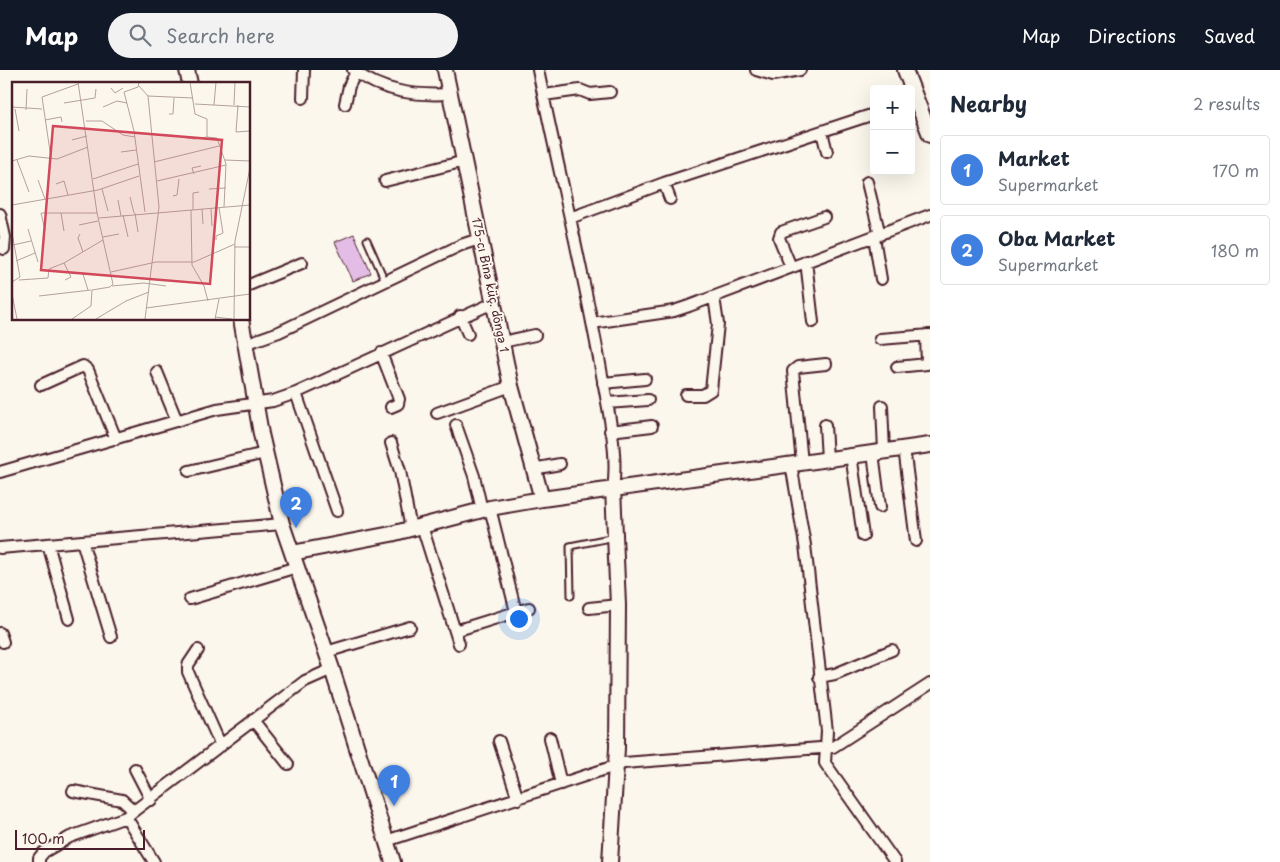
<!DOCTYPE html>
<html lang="en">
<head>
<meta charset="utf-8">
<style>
  body { margin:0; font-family:"Playpen Sans",sans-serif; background:#f2f2f3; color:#1f2937 }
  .controls { position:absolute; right:15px; top:15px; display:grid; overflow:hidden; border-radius:5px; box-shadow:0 5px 20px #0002 }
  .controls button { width:45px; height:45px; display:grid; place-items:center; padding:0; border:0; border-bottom:1px solid #e0e1e3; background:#fff; color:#1f2937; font:25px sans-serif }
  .scale { position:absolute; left:15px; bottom:12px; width:130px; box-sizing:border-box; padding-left:5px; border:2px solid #4a1f2b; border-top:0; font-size:14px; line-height:18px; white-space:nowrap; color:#4a1f2b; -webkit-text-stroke:4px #fbf7ec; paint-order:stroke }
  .you { position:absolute; left:518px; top:548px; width:18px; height:18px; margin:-12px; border:4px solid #fff; border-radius:50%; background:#1a73e8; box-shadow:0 0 0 8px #1a73e833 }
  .badge { display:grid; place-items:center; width:32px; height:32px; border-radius:50%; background:#111827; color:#fff; font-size:16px; font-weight:700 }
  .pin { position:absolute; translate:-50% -41px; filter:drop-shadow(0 1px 2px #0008) }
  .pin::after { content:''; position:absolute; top:26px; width:18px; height:15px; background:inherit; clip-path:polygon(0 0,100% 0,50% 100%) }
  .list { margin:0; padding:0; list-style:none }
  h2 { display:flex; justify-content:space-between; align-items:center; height:65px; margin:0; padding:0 20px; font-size:21px }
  h2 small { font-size:16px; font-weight:400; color:#747a83 }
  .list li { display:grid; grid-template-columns:32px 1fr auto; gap:15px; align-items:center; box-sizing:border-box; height:70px; margin:0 10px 10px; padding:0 10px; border:1px solid #e0e1e3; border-radius:5px }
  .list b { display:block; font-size:19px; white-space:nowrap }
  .list p { margin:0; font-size:16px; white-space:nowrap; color:#747a83 }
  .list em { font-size:16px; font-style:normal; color:#747a83 }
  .icon { flex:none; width:28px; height:28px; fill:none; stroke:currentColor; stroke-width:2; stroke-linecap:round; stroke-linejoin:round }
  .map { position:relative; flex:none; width:930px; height:792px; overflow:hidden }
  header { display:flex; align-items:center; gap:30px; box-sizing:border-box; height:70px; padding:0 25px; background:#111827; color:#fff }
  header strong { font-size:24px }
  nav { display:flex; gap:28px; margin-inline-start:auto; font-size:18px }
  .search { width:350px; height:45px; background:#f2f2f3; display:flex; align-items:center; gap:12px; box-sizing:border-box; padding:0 18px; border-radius:28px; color:#747a83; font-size:19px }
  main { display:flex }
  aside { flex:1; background:#fff }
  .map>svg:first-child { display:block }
  .building { fill:#e3bde6; stroke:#4a1f2b }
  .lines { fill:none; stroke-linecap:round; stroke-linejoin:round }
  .lane-casing { stroke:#4a1f2b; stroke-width:9 }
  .street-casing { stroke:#4a1f2b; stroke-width:14 }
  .secondary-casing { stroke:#4a1f2b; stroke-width:18 }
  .lane { stroke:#fbf7ec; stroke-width:5 }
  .street { stroke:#fbf7ec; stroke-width:10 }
  .secondary { stroke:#fbf7ec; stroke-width:14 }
  .labels { text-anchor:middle; stroke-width:4; stroke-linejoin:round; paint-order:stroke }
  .street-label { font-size:12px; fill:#4a1f2b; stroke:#fbf7ec }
  .inset-road { fill:none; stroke:#b4a19f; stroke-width:1 }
  .view { fill:#d1495b; fill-opacity:0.15; stroke:#d1495b; stroke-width:2.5 }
  .inset-edge { fill:none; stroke:#4a1f2b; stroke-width:2.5 }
</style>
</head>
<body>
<header>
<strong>Map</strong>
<div class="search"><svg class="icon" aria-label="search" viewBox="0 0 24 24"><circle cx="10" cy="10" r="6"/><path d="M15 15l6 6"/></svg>Search here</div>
<nav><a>Map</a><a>Directions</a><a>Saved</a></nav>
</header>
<main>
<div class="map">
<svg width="930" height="792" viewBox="0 0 930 792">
  <rect width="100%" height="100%" fill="#fbf7ec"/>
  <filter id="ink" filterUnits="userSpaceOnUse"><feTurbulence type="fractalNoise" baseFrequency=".02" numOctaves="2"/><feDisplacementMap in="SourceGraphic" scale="10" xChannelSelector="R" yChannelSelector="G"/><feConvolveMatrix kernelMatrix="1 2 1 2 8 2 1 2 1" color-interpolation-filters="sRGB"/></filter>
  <g filter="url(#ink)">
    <!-- building -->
    <path class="building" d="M354,164L371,203L353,211L335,172Z"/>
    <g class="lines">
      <defs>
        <path id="lane" d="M367,170L385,211
          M571,526L570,476L615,467"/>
        <path id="street" d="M353,0C382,22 415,26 450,24
          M538,0C558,98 582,195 600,294C606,329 619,383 613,418
          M756,0L773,5L800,0
          M544,25L580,20L590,24L610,22
          M303,28L304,0
          M345,34L349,16L357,0
          M822,62L827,82
          M385,111L465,91
          M867,112L880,165
          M664,113L670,129
          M0,144L5,167L4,179
          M570,148L664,113L874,44
          M874,167L881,209
          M806,191L813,252
          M791,197L779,168L781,162L824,147
          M249,215L302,193
          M460,246L468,264
          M592,253L674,241L689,236L930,145
          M880,269L930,265
          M502,272L535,265
          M245,274L279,262L461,175L479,169
          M381,283L399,329L398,334L391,337
          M897,297L927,294L926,265
          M157,302L177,351
          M603,313L645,309
          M41,315L83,296L88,300L116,369
          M296,323L337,441
          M686,325H703L711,320L718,254L714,227
          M607,333L648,330
          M882,336L884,381
          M437,343L511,316
          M456,355L474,406L482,440
          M825,355L827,389
          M610,361L652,356
          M391,373L400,401L411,459
          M904,378L916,471
          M873,383L880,437
          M851,385L863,466
          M802,393L793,301L798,297L826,294
          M791,394L805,475L827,661L825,693L895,792
          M533,399L560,394
          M189,401L265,383
          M0,402L217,339L273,331L296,323L493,233
          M490,438L516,542
          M422,456L459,574
          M82,471L111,567
          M48,474L69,549
          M0,478L282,454
          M190,529L297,497
          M589,538L618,535
          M455,561L529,538
          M0,563L3,572
          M198,580L188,595V602L221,676
          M326,582L410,557
          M819,607L835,604L892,580
          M253,650L288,694
          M550,668L561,714
          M499,671L518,729
          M135,699L151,730
          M73,721L122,730L134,741
          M126,747L154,792
          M386,771L624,693L833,677L930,614
          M39,792V788L44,782L70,767L126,747L305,611L332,599"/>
        <path id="secondary" d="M187,0L190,14
          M445,0L511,316L542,429
          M905,0L930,65
          M241,249L261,364L282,454L332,599L393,792
          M292,483L391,464L490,438L542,429L930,375
          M610,792L617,678L618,535L613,418"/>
      </defs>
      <!-- lane casing -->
      <use href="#lane" class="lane-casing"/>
      <!-- street casing -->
      <use href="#street" class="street-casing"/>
      <!-- secondary casing -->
      <use href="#secondary" class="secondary-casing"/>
      <!-- lane -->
      <use href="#lane" class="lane"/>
      <!-- street -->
      <use href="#street" class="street"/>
      <!-- secondary -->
      <use href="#secondary" class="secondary"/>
    </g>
  </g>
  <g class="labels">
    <!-- street labels -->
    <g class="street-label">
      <text transform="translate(490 215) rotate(78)" y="4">175-cı Binə küç. döngə 1</text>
    </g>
  </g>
  <!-- overview -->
  <g transform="translate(12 12)">
    <rect width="238" height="238" fill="#fbf7ec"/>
    <path class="inset-road" d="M127,0L126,5L112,10L122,49L133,130M178,0L183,32L195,37V55L205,56L214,82L212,125M127,4L136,14L147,125L133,237M99,6L103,11L111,6M136,14L181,16M52,21L83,16L84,7M183,22L238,25M202,23L204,0M222,23L223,0M226,23L224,50L238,49M0,25L30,27M91,25L105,19L115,21M3,27L7,49M14,28L15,7M157,32H161L162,16M33,38L49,35L50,40M74,39H90L111,53L123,55M158,53L182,57L195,55M60,58L75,54M109,70L124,68M39,76L30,15L66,2M5,78L17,110M213,78L238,79M0,79L17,74L45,77L76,65M142,80L207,64M182,92L180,86L189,84M81,97L126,82M26,98L33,117M145,99L214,83M44,102L52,99L56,113M90,107L96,129M197,107L214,106M161,114L165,113L167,97M118,115L122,131M106,118L109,134M0,123L86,108L127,94M190,127L191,142M199,127L200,144M179,128L180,183L192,204L196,219M181,128V111L187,110M49,131L52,149M123,131L126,150M111,133L116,155M87,136L238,123M67,143L86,139M16,147L26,180M33,148L29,131H85M0,151L8,195L0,200M68,152L66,156L71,170M91,155L107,152M204,158V154L211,151L207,126M1,163L19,159M222,165H238M4,179L23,171M52,181L59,195L53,198M99,190L144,180H182L223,162M71,192L76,208M7,198L36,196L37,187L52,181L91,158M100,204L132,201L154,204M0,212L5,237M27,214L79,208M134,226L238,212M203,235L220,237M60,237L79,224L80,208L98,205L101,202L85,131L66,0M84,237L114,219L137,210M203,237L207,217M222,237L223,159L238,86"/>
    <path class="view" d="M41,44L210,58L198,202L29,188Z"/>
    <rect width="238" height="238" class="inset-edge"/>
  </g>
</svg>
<div class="controls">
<button>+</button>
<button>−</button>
</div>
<div class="scale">100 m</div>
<div class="you"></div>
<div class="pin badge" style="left:394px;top:736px;background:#3f7fe0">1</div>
<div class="pin badge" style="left:296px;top:458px;background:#3f7fe0">2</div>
</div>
<aside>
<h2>Nearby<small>2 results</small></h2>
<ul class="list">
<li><span class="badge" style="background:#3f7fe0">1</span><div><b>Market</b><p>Supermarket</p></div><em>170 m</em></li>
<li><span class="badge" style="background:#3f7fe0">2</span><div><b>Oba Market</b><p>Supermarket</p></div><em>180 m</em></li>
</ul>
</aside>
</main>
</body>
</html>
